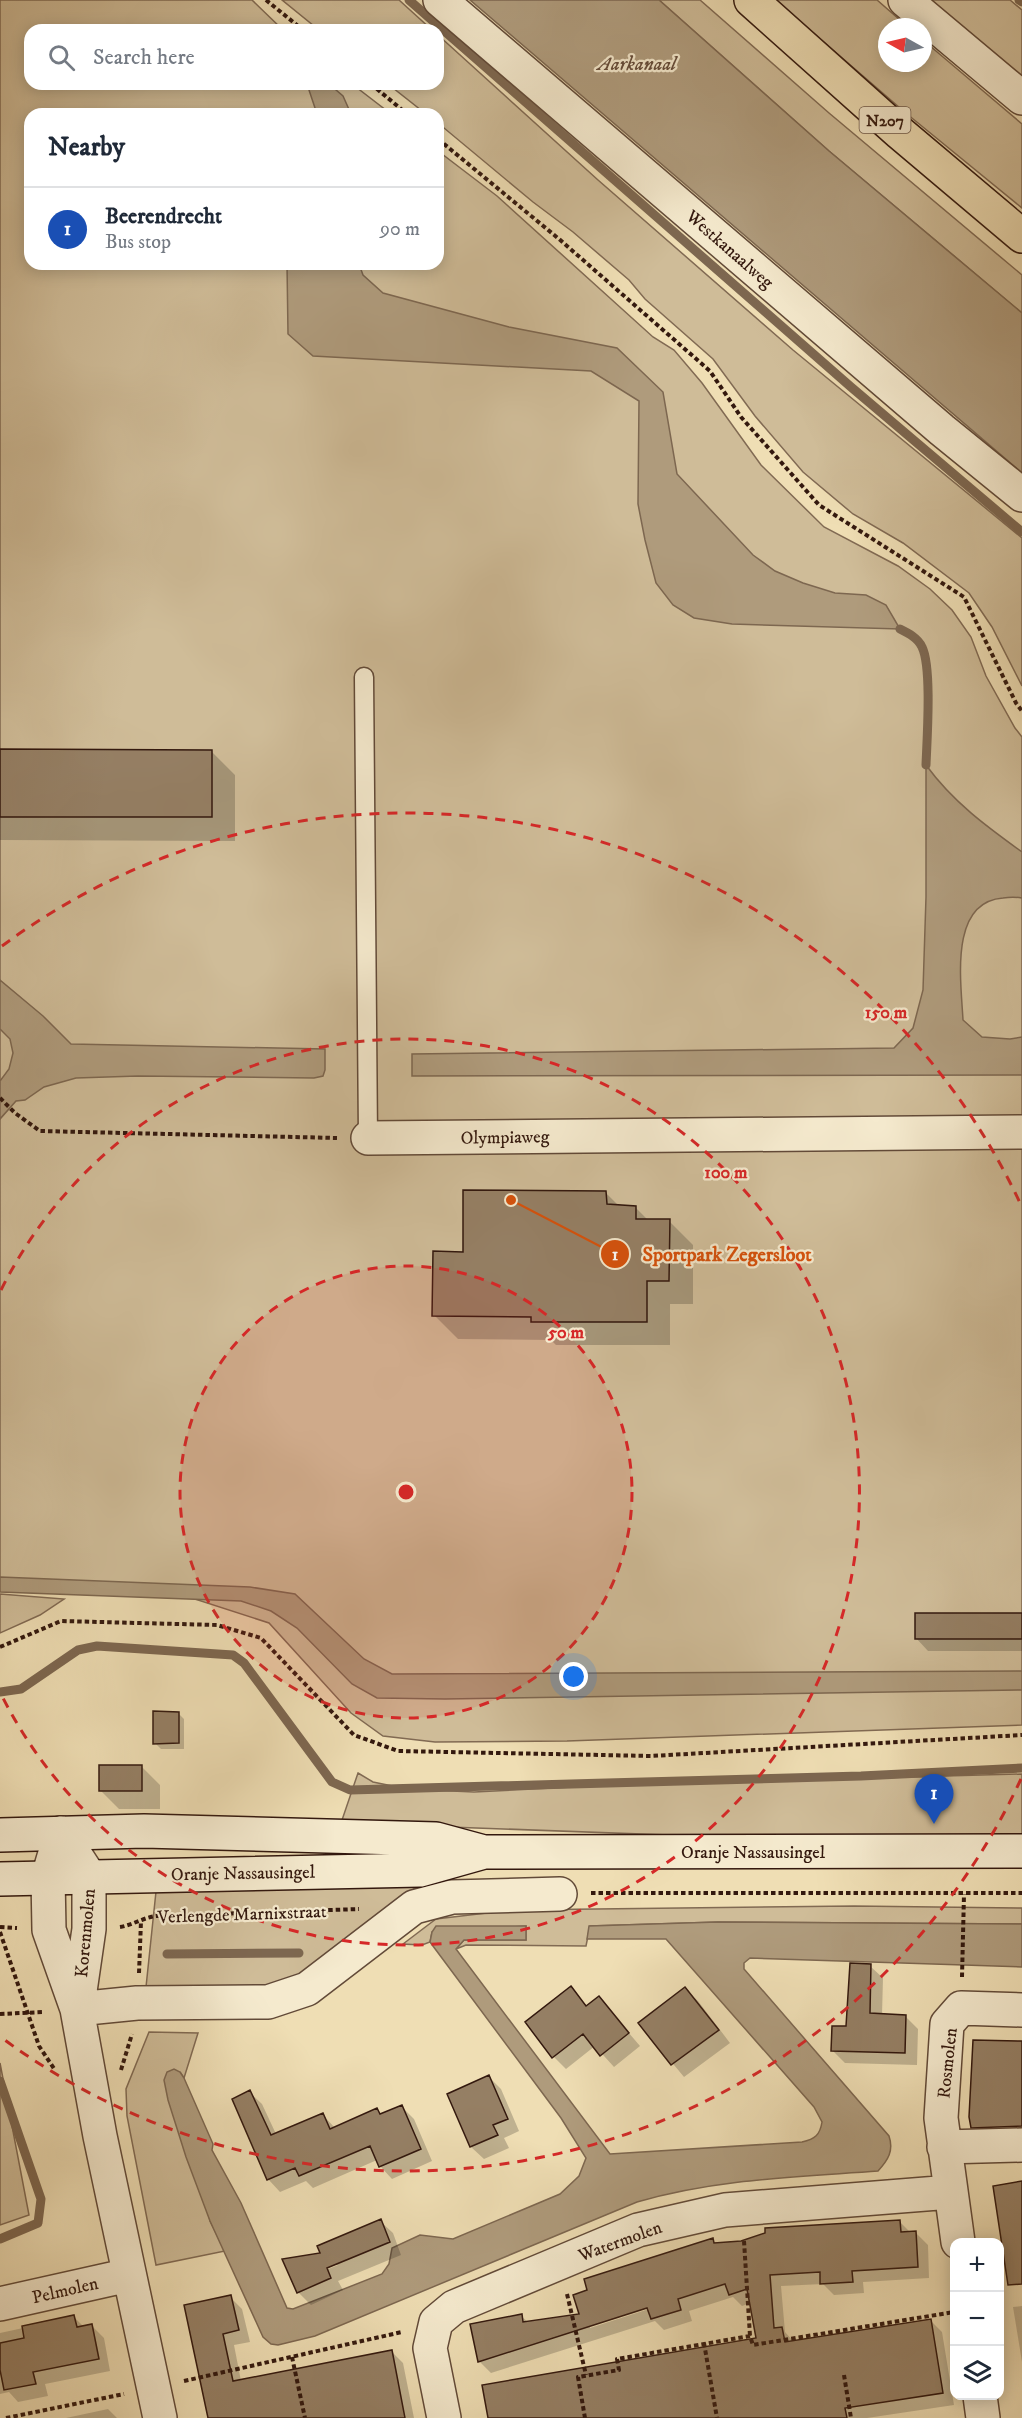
<!DOCTYPE html>
<html lang="en">
<head>
<meta charset="utf-8">
<style>
  body { margin:0; font-family:"IM FELL DW Pica",serif; background:#f2f2f3; color:#1f2937 }
  .controls { position:absolute; right:18px; bottom:18px; display:grid; overflow:hidden; border-radius:12px; box-shadow:0 3px 15px #0003 }
  .controls button { width:54px; height:54px; display:grid; place-items:center; padding:0; border:0; border-bottom:2px solid #e0e1e3; background:#fff; color:#1f2937; font:30px sans-serif }
  .compass { position:absolute; left:878px; top:18px; width:54px; height:54px; border-radius:50%; background:#fff; box-shadow:0 3px 15px #0003; rotate:278deg }
  .you { position:absolute; left:574px; top:1677px; width:21px; height:21px; margin:-15px; border:4px solid #fff; border-radius:50%; background:#1a73e8; box-shadow:0 0 0 9px #1a73e833 }
  .badge { display:grid; place-items:center; width:39px; height:39px; border-radius:50%; background:#0b8043; color:#fff; font-size:20px; font-weight:700 }
  .pin { position:absolute; translate:-50% -50px; filter:drop-shadow(0 2px 3px #0008) }
  .pin::after { content:''; position:absolute; top:32px; width:21px; height:18px; background:inherit; clip-path:polygon(0 0,100% 0,50% 100%) }
  .list { margin:0; padding:0; list-style:none }
  h2 { display:flex; justify-content:space-between; align-items:center; height:78px; margin:0; padding:0 24px; font-size:26px }
  h2 small { font-size:20px; font-weight:400; color:#747a83 }
  .list li { display:grid; grid-template-columns:39px 1fr auto; gap:18px; align-items:center; box-sizing:border-box; height:84px; padding:0 24px; border-top:2px solid #e0e1e3 }
  .list b { display:block; font-size:22px; white-space:nowrap }
  .list p { margin:0; font-size:20px; white-space:nowrap; color:#747a83 }
  .list em { font-size:20px; font-style:normal; color:#747a83 }
  .icon { flex:none; width:33px; height:33px; fill:none; stroke:currentColor; stroke-width:2; stroke-linecap:round; stroke-linejoin:round }
  .map { position:relative; flex:none; width:1022px; height:2418px; overflow:hidden }
  .search { position:absolute; background:#fff; box-shadow:0 3px 15px #0003; left:24px; top:24px; width:420px; height:66px; display:flex; align-items:center; gap:15px; box-sizing:border-box; padding:0 21px; border-radius:18px; color:#747a83; font-size:22px }
  .panel { position:absolute; background:#fff; box-shadow:0 3px 15px #0003; left:24px; top:108px; width:420px; height:162px; border-radius:18px }
  .map>svg:first-child { display:block }
  .green { fill:#cfbc98; stroke:#816a53; stroke-width:1.5 }
  .water { fill:#af9b7c; stroke:#7d6750; stroke-width:1.5 }
  .shadow { fill:#0003; fill-rule:evenodd }
  .lines { fill:none; stroke-linecap:round; stroke-linejoin:round }
  .stream { stroke:#7d6750; stroke-width:9 }
  .building { fill:#957f64; stroke:#33180e; stroke-width:1.5 }
  .service-casing { stroke:#624a38; stroke-width:21 }
  .minor-casing { stroke:#624a38; stroke-width:36 }
  .secondary-casing { stroke:#33180e; stroke-width:36 }
  .primary-casing { stroke:#33180e; stroke-width:36 }
  .path { stroke:#33180e; stroke-width:4; stroke-dasharray:4.5 3; stroke-linecap:butt }
  .service { stroke:#f5eace; stroke-width:18 }
  .minor { stroke:#f5eace; stroke-width:33 }
  .secondary { stroke:#f5eace; stroke-width:33 }
  .primary { stroke:#efdeb4; stroke-width:33 }
  .ring { fill:none; stroke:#d62828; stroke-width:3; stroke-dasharray:10 8 }
  .labels { text-anchor:middle; stroke-width:4.5; stroke-linejoin:round; paint-order:stroke }
  .shield { fill:#f5eace; stroke:#6d5748; stroke-width:1.5 }
  .shield-label { font-size:16px; font-weight:bold; fill:#33180e }
  .street-label { font-size:18px; fill:#33180e; stroke:#f5eace }
  .water-label { font-size:20px; font-style:italic; fill:#654c3a; stroke:#f5eace }
  .centre { fill:#d62828; stroke:#f5eace; stroke-width:3 }
  .ring-label { font-size:18px; text-anchor:middle; font-weight:bold; fill:#d62828; stroke:#f5eace; stroke-width:4.5; stroke-linejoin:round; paint-order:stroke }
  .leader { fill:none; stroke:#d6520c; stroke-width:2 }
  .callout-dot { fill:#d6520c; stroke:#f5eace; stroke-width:2 }
  .mark-label { font-size:18px; text-anchor:middle; font-weight:bold; fill:#fff }
  .callout-label { font-size:20px; text-anchor:middle; font-weight:bold; fill:#d6520c; stroke:#f5eace; stroke-width:4.5; stroke-linejoin:round; paint-order:stroke }
</style>
</head>
<body>
<div class="map">
<svg width="1022" height="2418" viewBox="0 0 1022 2418">
  <rect width="100%" height="100%" fill="#efdeb4"/>
  <filter id="stains"><feTurbulence type="fractalNoise" baseFrequency=".00333" numOctaves="4"/><feColorMatrix values="0 0 0 0 .2 0 0 0 0 .09 0 0 0 0 .02 0 0 0 .5 -.17"/></filter>
  <radialGradient id="worn" r=".72"><stop offset=".6" stop-color="#630" stop-opacity="0"/><stop offset="1" stop-color="#630" stop-opacity=".3"/></radialGradient>
  <!-- green -->
  <path class="green" d="M0,0H252L283,30H30V84H352L391,114H30V264H438V151L497,196L653,337L674,350L702,383L761,465L824,527L898,566L930,589L952,610L971,637L986,676L1015,728L1022,737V1725L567,1741L435,1742L383,1736L351,1713L269,1623L164,1589L0,1587Z
    M282,0H399L432,30H319Z
    M659,0H700L829,113L1022,275V313L829,151Z
    M775,0H877L908,27H887V63H923V40L1022,124V208L907,114Z
    M915,0H1010L1022,10V91Z
    M438,35L598,180L793,350L1022,538V686L992,627L969,593L903,543L853,514L803,472L755,416L713,359L645,299L629,280L573,232L533,202L438,123V114H426L388,84H438Z
    M0,1594L64,1599L40,1615L0,1633Z
    M358,1773L373,1782L407,1789L474,1792L612,1785L1022,1774V1835L750,1838L341,1823Z
    M157,1882L420,1884L378,1916L312,1984L236,1989L146,1987Z
    M854,1906L1022,1908V1924L718,1922L590,1926L586,1946L466,1945L456,1949L464,1940H526V1926L432,1932L430,1942L422,1945L403,1944L436,1919L512,1910Z
    M149,2032L198,2033L184,2078L180,2072L210,2221L225,2251L156,2265L127,2116L126,2089Z
    M0,2063L29,2215L0,2225Z"/>
  <!-- water -->
  <path class="water" d="M470,0H659L829,151L1022,313V473Z
    M307,84H329L343,96L351,114H317Z
    M287,264H359L363,275L383,293L509,327L617,348L663,392L677,474L753,555L775,571L803,583L835,593L866,595L886,605L900,629L732,624L694,618L673,605L656,583L645,540L638,504L639,401L591,371L313,356L288,334Z
    M926,765C953,802 986,826 1022,852V898C1016,897 1010,897 1003,898C949,902 961,981 963,1020L982,1037L1010,1039L1022,1037V1075L412,1076V1054L894,1048L913,1028L923,990L926,897Z
    M0,980L43,1016L71,1044L325,1049V1070L323,1076L314,1078L138,1076L76,1078L44,1087L25,1100L16,1101L0,1119V1081L9,1069L13,1053L10,1039L0,1029Z
    M0,1577L250,1587L295,1594L364,1659L392,1674L1022,1671V1690L445,1699L377,1698L352,1684L297,1628L271,1611L241,1601L0,1592Z
    M718,1922L1022,1924V1967L750,1958L744,1963V1969L889,2136C894,2151 888,2160 878,2171C797,2177 716,2179 637,2202L315,2336L278,2345L271,2344L263,2337L210,2221L186,2157L168,2100L164,2080L167,2072L174,2069L180,2072L184,2078L213,2144L212,2150L241,2203L287,2308L293,2309L382,2274L389,2264L392,2248L420,2235L453,2239L560,2194L579,2176L586,2158L561,2118L430,1942L432,1932L436,1926H526V1940H464L456,1949L610,2154L802,2142C815,2139 820,2135 822,2122L814,2107L666,1939H587L589,1926Z"/>
  <!-- shadow -->
  <path class="shadow" d="M0,751H211L235,775V841L0,840Z
    M605,1192L620,1207L636,1208L648,1220L669,1221L693,1245V1304H670V1345H556L551,1340L458,1339L434,1315L464,1253Z
    M1022,1614V1651H928L916,1638Z
    M178,1713L184,1719V1749H161L155,1743Z
    M141,1766L160,1785V1809H119L101,1791Z
    M870,1966L883,1978L882,2015L905,2016L918,2029L917,2065L845,2063L832,2050L848,2028Z
    M570,1988L588,2007L599,1998L640,2046L614,2067L595,2046L566,2069L554,2057Z
    M685,1989L698,2001L730,2043L684,2077L640,2024Z
    M1022,2043V2138L984,2139L972,2127Z
    M489,2077L501,2089L519,2131L504,2138L509,2148L484,2159L471,2147L449,2094Z
    M249,2092L262,2104L276,2134L322,2114L335,2128L377,2110L382,2115L402,2107L414,2119L432,2161L392,2179L380,2166L377,2160L313,2188L306,2181L280,2192L268,2179Z
    M380,2221L393,2233L401,2255L338,2281L343,2290L311,2305L298,2292L322,2254ZM330,2265H338L321,2272Z
    M900,2222L911,2233H916L928,2245L929,2278L863,2282L864,2293L834,2295L823,2284L781,2286L785,2332L794,2342L930,2320L942,2332L954,2405L867,2418H490L758,2339L751,2303L742,2306L733,2297L689,2311L692,2321L664,2330L655,2321L491,2373L479,2361L521,2316L529,2323L581,2316L712,2240L717,2244ZM654,2305L655,2307L590,2328V2325Z
    M230,2297L242,2309L250,2342L234,2345L241,2381L391,2351L403,2363L414,2418H209L186,2306Z
    M1022,2306V2362L1013,2307Z
    M74,2317L84,2327L91,2325L104,2338L110,2371L45,2384L48,2396L18,2402L9,2392L0,2394V2333Z
    M108,2409L117,2418H66Z"/>
  <g class="lines">
    <!-- stream -->
    <path class="stream" d="M409,0L851,387L1022,532
      M1019,0L1022,2
      M900,629C908,633 918,638 922,647C932,667 927,739 926,765
      M0,1692L21,1689L78,1650L97,1646L233,1655L244,1663L332,1782L350,1790L861,1776L1022,1768
      M167,1954L299,1953
      M0,2081L41,2199L38,2223L0,2239"/>
  </g>
  <!-- building -->
  <path class="building" d="M0,749L212,750V817H0Z
    M463,1190L606,1191L607,1204L636,1206V1219H670L669,1281H647V1322H531V1317L432,1316L433,1251L463,1252Z
    M915,1613H1022V1639H915Z
    M153,1711L179,1712V1743L153,1744Z
    M99,1765H142V1791H99Z
    M850,1963L871,1964L870,2013L906,2015L905,2053L831,2051L832,2026H846Z
    M571,1986L586,2006L599,1996L629,2033L600,2056L583,2034L552,2058L525,2022Z
    M685,1987L719,2030L671,2065L638,2023Z
    M973,2040L1022,2041V2126L971,2128L969,2117Z
    M489,2075L508,2119L493,2125L498,2135L470,2147L447,2094Z
    M250,2090L271,2135L323,2113L330,2129L377,2108L380,2114L402,2105L421,2149L379,2167L370,2146L299,2176L295,2168L267,2180L232,2099Z
    M1022,2181V2284L1008,2285L993,2186Z
    M381,2219L390,2242L327,2268L331,2278L297,2293L282,2259L320,2253L317,2246Z
    M900,2220L901,2232L916,2231L918,2267L852,2271L853,2282L820,2284V2272L770,2275L774,2328L782,2327L785,2342L931,2319L943,2393L845,2408L847,2418H488L482,2385L756,2338L747,2289L729,2295L725,2284L678,2299L681,2310L651,2319L647,2308L478,2362L470,2324L522,2314L523,2322L579,2314L573,2295L587,2290L584,2279L713,2238L714,2243L741,2241L765,2233V2228Z
    M231,2295L239,2330L223,2334L233,2381L392,2350L405,2418H208L184,2305Z
    M74,2315L77,2327L92,2324L99,2359L33,2372L36,2384L4,2390L0,2370V2343L24,2338L22,2326Z"/>
  <g class="lines">
    <defs>
      <path id="service" d="M364,677L368,1138"/>
      <path id="minor" d="M440,0L942,430L1022,495
        M905,0L1022,98
        M368,1138L1022,1132
        M61,1833L48,1877L49,1930L77,2009L100,2136L160,2418
        M61,1833L89,1876V1929L78,2005
        M77,2009L137,2003L268,2002L307,1989L414,1907L452,1897L560,1894
        M944,2147L1022,2145
        M958,2242L941,2118L947,2024L961,2008L1022,2010
        M0,2304L129,2275
        M980,2396L983,2418
        M444,2418L430,2348L436,2322L454,2307L638,2230L725,2210L951,2192"/>
      <path id="secondary" d="M0,1835L144,1831L436,1839L484,1852L1022,1851
        M0,1879L420,1870L484,1852"/>
      <path id="primary" d="M751,0L900,133L1022,236"/>
    </defs>
    <!-- service casing -->
    <use href="#service" class="service-casing"/>
    <!-- minor casing -->
    <use href="#minor" class="minor-casing"/>
    <!-- secondary casing -->
    <use href="#secondary" class="secondary-casing"/>
    <!-- primary casing -->
    <use href="#primary" class="primary-casing"/>
    <!-- path -->
    <path class="path" d="M266,0L303,30
      M371,84L407,114
      M438,139L559,239L710,371L741,417L819,505L964,597L1016,703L1022,711
      M0,1098L15,1113L40,1131L337,1138
      M0,1647L61,1621L217,1625L261,1638L354,1735L398,1751L651,1756L1022,1735
      M591,1893H1022
      M0,1927L17,1928
      M120,1927C133,1925 144,1917 157,1916L359,1909
      M0,1932L39,2046L55,2070
      M139,1973L141,1921
      M962,1977L964,1894
      M0,2014L44,2012
      M121,2070L132,2034
      M744,2241L750,2336
      M567,2294L586,2375
      M704,2343L717,2418
      M292,2357L305,2418
      M844,2375L851,2418
      M184,2381L402,2332
      M6,2418L124,2394
      M585,2418L578,2377L619,2370L617,2359L750,2336L753,2345L954,2312"/>
    <!-- service -->
    <use href="#service" class="service"/>
    <!-- minor -->
    <use href="#minor" class="minor"/>
    <!-- secondary -->
    <use href="#secondary" class="secondary"/>
    <!-- primary -->
    <use href="#primary" class="primary"/>
  </g>
  <!-- distance rings -->
  <circle cx="406" cy="1492" r="226" fill="#d62828" fill-opacity=".12"/>
  <g class="ring">
    <circle cx="406" cy="1492" r="226"/>
    <path d="M1 1290A453 453 0 1 1 1 1694"/>
    <path d="M1021 1779A679 679 0 0 1 2 2038M2 946A679 679 0 0 1 1021 1205"/>
  </g>
  <g class="labels">
    <!-- shield labels -->
    <rect class="shield" x="859.5" y="107" width="51" height="26" rx="4.5"/>
    <g class="shield-label">
      <text x="885" y="126">N207</text>
    </g>
    <!-- street labels -->
    <g class="street-label">
      <text transform="translate(730 249) rotate(41)" y="6">Westkanaalweg</text>
      <text transform="translate(505 1137) rotate(-1)" y="6">Olympiaweg</text>
      <text x="753" y="1858">Oranje Nassausingel</text>
      <text transform="translate(243 1873) rotate(-1)" y="6">Oranje Nassausingel</text>
      <text transform="translate(242 1914) rotate(-2)" y="6">Verlengde Marnixstraat</text>
      <text transform="translate(85 1933) rotate(-85)" y="6">Korenmolen</text>
      <text transform="translate(947 2063) rotate(-84)" y="6">Rosmolen</text>
      <text transform="translate(620 2241) rotate(-20)" y="6">Watermolen</text>
      <text transform="translate(65 2290) rotate(-13)" y="6">Pelmolen</text>
    </g>
    <!-- water labels -->
    <g class="water-label">
      <text x="637" y="70">Aarkanaal</text>
    </g>
  </g>
  <circle cx="406" cy="1492" r="9" class="centre"/>
  <g class="ring-label">
    <text x="886" y="1018">150 m</text>
    <text x="726" y="1178">100 m</text>
    <text x="566" y="1338">50 m</text>
  </g>
  <!-- callouts -->
  <path class="leader" d="M511 1200L615 1254"/>
  <g class="callout-dot">
    <circle cx="511" cy="1200" r="6"/>
    <circle cx="615" cy="1254" r="15"/>
  </g>
  <g class="mark-label">
    <text x="615" y="1260">1</text>
  </g>
  <g class="callout-label">
    <text x="727" y="1261">Sportpark Zegersloot</text>
  </g>
  <rect width="100%" height="100%" filter="url(#stains)"/>
  <rect width="100%" height="100%" fill="url(#worn)"/>
</svg>
<div class="controls">
<button>+</button>
<button>−</button>
<button><svg class="icon" aria-label="layers" viewBox="0 0 24 24"><path d="M12 4l9 5-9 5-9-5zM3 14l9 5 9-5"/></svg></button>
</div>
<svg class="compass" viewBox="-18 -18 36 36"><path d="M0-13l5 13h-10z" fill="#e53935"/><path d="M0 13l5-13h-10z" fill="#747a83"/></svg>
<div class="you"></div>
<div class="pin badge" style="left:934px;top:1824px;background:#1a4fb4">1</div>
<div class="search"><svg class="icon" aria-label="search" viewBox="0 0 24 24"><circle cx="10" cy="10" r="6"/><path d="M15 15l6 6"/></svg>Search here</div>
<section class="panel">
<h2>Nearby<small></small></h2>
<ul class="list">
<li><span class="badge" style="background:#1a4fb4">1</span><div><b>Beerendrecht</b><p>Bus stop</p></div><em>90 m</em></li>
</ul>
</section>
</div>
</body>
</html>
